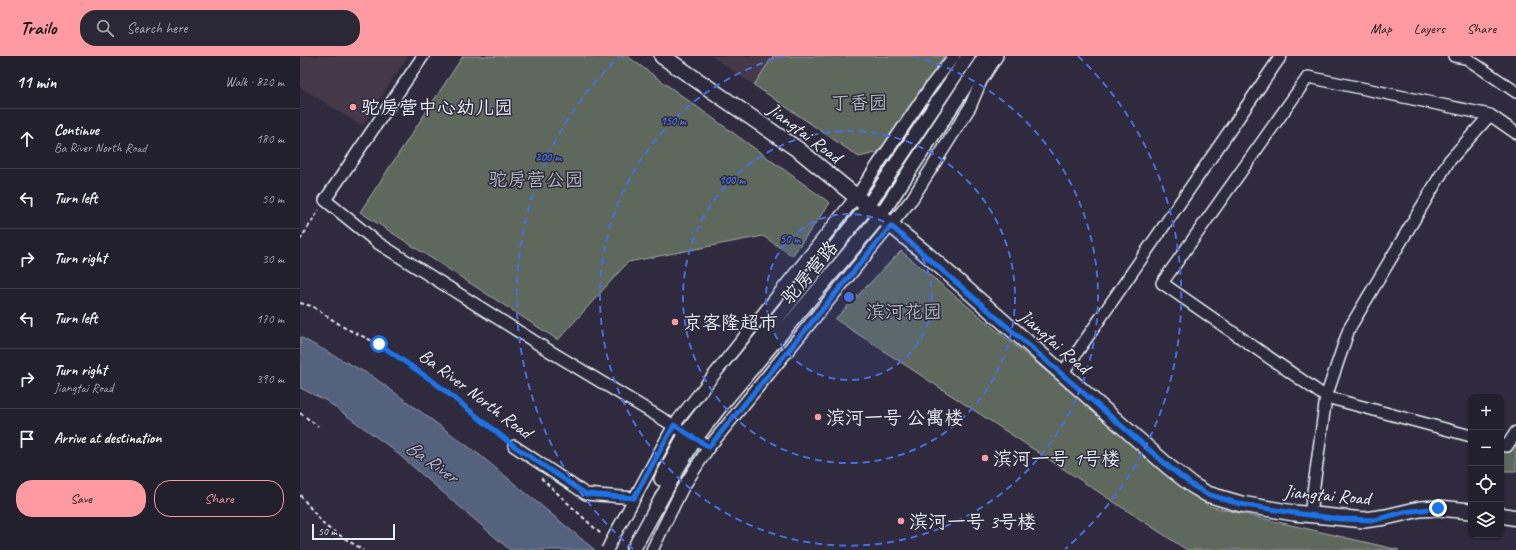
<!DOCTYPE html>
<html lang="en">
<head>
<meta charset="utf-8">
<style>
  body { margin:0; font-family:Caveat,"LXGW WenKai TC",sans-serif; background:#2b2836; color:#f1f3f6 }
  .controls { position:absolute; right:12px; bottom:12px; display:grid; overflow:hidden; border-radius:8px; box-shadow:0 1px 3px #0004 }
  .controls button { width:36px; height:36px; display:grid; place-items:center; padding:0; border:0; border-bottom:1px solid #403e4a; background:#23202e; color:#f1f3f6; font:20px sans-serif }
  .scale { position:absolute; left:12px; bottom:10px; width:83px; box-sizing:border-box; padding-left:4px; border:2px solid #e8f1f8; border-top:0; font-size:11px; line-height:14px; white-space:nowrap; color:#e8f1f8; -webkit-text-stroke:3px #2f2a3d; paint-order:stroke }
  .stop { position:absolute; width:12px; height:12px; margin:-9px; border:3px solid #1a73e8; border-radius:50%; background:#fff }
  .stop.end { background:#1a73e8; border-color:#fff; box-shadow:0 1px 4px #0008 }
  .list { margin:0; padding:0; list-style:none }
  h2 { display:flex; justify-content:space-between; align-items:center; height:52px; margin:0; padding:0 16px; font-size:17px }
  h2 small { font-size:13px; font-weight:400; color:#a3a3aa }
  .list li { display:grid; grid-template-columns:26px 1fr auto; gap:12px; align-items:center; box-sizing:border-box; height:60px; padding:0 16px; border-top:1px solid #403e4a }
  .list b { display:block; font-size:15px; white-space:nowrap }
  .list p { margin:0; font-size:13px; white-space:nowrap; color:#a3a3aa }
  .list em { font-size:13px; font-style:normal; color:#a3a3aa }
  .actions { display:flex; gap:8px; padding:12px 16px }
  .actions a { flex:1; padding:9px 0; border:1px solid #ff9aa2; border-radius:16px; text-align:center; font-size:14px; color:#ff9aa2 }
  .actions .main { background:#ff9aa2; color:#111 }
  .icon { flex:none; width:22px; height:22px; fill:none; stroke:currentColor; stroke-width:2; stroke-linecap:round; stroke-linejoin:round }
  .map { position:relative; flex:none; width:1216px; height:494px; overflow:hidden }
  header { display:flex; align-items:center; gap:24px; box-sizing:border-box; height:56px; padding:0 20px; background:#ff9aa2; color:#111 }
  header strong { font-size:19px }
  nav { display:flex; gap:22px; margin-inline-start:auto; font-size:14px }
  .search { width:280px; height:36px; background:#2b2836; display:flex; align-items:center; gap:10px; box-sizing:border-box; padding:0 14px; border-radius:16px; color:#a3a3aa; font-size:15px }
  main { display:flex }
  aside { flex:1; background:#23202e }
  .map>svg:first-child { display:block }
  .built { fill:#443949 }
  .green { fill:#5e685c; stroke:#a3acaa }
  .water { fill:#55627e; stroke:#909baf }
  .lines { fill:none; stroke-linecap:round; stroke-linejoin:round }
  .minor-casing { stroke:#e8f1f8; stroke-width:14 }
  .tertiary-casing { stroke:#e8f1f8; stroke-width:16 }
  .secondary-casing { stroke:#e8f1f8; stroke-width:18 }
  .path { stroke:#e8f1f8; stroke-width:2; stroke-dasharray:4 3; stroke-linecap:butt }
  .minor { stroke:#2f2a3d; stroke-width:11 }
  .tertiary { stroke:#2f2a3d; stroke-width:13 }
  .secondary { stroke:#2f2a3d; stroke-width:15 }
  .minor-bridge-casing { stroke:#e8f1f8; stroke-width:14; stroke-linecap:butt }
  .minor-bridge { stroke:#2f2a3d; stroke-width:11 }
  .route { stroke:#1a73e8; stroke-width:5 }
  .ring { fill:none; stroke:#466fde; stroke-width:2; stroke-dasharray:7 5 }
  .poi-dot { fill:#ff9aa2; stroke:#2f2a3d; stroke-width:1.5 }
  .labels { text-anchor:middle; stroke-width:3; stroke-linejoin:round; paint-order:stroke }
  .park-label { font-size:19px; fill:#b1baba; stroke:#2f2a3d }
  .poi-label { font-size:19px; fill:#e8f1f8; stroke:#2f2a3d; text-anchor:start }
  .street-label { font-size:19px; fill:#e8f1f8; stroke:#2f2a3d }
  .water-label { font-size:20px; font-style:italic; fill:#adb8c7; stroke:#2f2a3d }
  .centre { fill:#466fde; stroke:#2f2a3d; stroke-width:2 }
  .ring-label { font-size:12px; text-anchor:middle; font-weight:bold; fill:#466fde; stroke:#2f2a3d; stroke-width:3; stroke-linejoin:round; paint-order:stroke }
</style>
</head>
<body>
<header>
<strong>Trailo</strong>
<div class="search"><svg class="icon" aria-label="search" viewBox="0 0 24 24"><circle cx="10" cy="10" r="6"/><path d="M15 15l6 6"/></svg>Search here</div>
<nav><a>Map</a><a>Layers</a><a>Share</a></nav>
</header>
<main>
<aside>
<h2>11 min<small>Walk · 820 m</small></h2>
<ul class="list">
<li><svg class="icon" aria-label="ahead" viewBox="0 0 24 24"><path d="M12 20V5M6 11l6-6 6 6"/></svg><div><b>Continue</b><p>Ba River North Road</p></div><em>180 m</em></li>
<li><svg class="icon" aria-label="left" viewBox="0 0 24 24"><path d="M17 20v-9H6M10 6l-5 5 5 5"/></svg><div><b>Turn left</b></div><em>50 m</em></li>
<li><svg class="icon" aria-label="right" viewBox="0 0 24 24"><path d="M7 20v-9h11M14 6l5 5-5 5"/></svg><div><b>Turn right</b></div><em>30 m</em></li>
<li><svg class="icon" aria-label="left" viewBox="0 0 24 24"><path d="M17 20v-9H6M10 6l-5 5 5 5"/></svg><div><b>Turn left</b></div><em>170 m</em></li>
<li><svg class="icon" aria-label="right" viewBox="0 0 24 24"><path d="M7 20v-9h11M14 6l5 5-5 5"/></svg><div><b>Turn right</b><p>Jiangtai Road</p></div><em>390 m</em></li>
<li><svg class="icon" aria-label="arrive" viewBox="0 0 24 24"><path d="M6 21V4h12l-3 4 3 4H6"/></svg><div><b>Arrive at destination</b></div></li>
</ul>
<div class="actions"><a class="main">Save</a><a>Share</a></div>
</aside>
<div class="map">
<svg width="1216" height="494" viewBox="0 0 1216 494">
  <rect width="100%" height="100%" fill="#2f2a3d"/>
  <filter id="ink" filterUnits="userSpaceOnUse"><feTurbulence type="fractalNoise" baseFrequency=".025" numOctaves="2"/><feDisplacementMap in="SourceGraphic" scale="8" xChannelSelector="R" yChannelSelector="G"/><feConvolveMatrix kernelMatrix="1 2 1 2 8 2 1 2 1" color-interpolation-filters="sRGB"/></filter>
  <g filter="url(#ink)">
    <!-- built -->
    <path class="built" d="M0,0H108L62,70L0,31Z
      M411,0H473L454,29Z"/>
    <!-- green -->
    <path class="green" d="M163,0H327L530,147L492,200L463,180L328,206L258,284L60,156Z
      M473,0H644L584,95L559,101L454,29Z
      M601,195L909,450L1099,494H887L535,263Z
      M1216,371V415H1201V394Z"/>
    <!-- water -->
    <path class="water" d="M0,281L72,320L181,400L295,494H210L90,391L25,344L0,332Z"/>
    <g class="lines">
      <defs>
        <path id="minor" d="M123,0L25,144L78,187L248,294L409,391
          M1154,0L1166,2L1216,36
          M762,318L981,0
          M1171,380L1026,341L862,227L1008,21L1190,59L1216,77
          M1201,389L1207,390L1216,376
          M214,390L286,438L334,442
          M1010,459L1026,341L1049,273L1149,105L1190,59
          M312,484L374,369L556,141L631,30L654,0
          M352,494L382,433L409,391L612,143L670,51L681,25L697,0"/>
        <path id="tertiary" d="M361,423L386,377L419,334L568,150L668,0
          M333,494L378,412L396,382L423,347L580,160L685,0"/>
        <path id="secondary" d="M362,0L500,95L624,196L869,411L892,429L907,438L941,448L994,457L1064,464L1086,461L1120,453L1138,452L1171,455
          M1201,459L1216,462"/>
      </defs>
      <!-- minor casing -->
      <use href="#minor" class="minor-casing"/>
      <!-- tertiary casing -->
      <use href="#tertiary" class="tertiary-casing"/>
      <!-- secondary casing -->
      <use href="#secondary" class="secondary-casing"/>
      <!-- path -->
      <path class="path" d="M0,184L19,154
        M0,247L12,250L45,272L79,288L134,326L206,384
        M0,357L18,370
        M241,422L302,479
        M0,439L25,470L63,494"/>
      <!-- minor -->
      <use href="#minor" class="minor"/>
      <!-- tertiary -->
      <use href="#tertiary" class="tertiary"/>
      <!-- secondary -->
      <use href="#secondary" class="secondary"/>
      <defs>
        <path id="minor-bridge" d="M307,494L312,484"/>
      </defs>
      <!-- minor-bridge casing -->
      <use href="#minor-bridge" class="minor-bridge-casing"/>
      <!-- minor-bridge -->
      <use href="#minor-bridge" class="minor-bridge"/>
    </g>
  </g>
  <g class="lines" filter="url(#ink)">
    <!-- route -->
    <path class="route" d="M79,288L134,326L214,390L286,438L334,442L374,369L409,391L591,170L869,411L892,429L907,438L940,448L994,457L1040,463L1075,464L1104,456L1138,452"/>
  </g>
  <!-- distance rings -->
  <circle cx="549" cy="241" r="83" fill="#466fde" fill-opacity=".12"/>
  <g class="ring">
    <circle cx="549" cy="241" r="83"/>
    <circle cx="549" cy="241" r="166"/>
    <path d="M613 0A249 249 0 1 1 485 0"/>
    <path d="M333 493A332 332 0 0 1 320 0M778 0A332 332 0 0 1 765 493"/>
  </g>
  <!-- markers -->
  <g class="poi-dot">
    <circle cx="53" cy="51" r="4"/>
    <circle cx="375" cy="266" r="4"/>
    <circle cx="518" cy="361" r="4"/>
    <circle cx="685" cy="402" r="4"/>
    <circle cx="601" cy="465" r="4"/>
  </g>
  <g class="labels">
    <!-- park labels -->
    <g class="park-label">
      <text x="559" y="53">丁香园</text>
      <text x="236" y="130">驼房营公园</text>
      <text x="604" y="262">滨河花园</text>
    </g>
    <!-- poi labels -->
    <g class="poi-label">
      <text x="61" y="58">驼房营中心幼儿园</text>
      <text x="383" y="273">京客隆超市</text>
      <text x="526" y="368">滨河一号 公寓楼</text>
      <text x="693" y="409">滨河一号 1号楼</text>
      <text x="609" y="472">滨河一号 3号楼</text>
    </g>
    <!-- street labels -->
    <g class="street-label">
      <text transform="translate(505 76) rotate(37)" y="7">Jiangtai Road</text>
      <text transform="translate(509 216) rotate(-50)" y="7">驼房营路</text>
      <text transform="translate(755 285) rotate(41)" y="7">Jiangtai Road</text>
      <text transform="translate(176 337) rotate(37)" y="7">Ba River North Road</text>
      <text transform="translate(1027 438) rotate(5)" y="7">Jiangtai Road</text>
    </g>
    <!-- water labels -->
    <g class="water-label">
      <text transform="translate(132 405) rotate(35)" y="7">Ba River</text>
    </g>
  </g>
  <circle cx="549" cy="241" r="6" class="centre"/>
  <g class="ring-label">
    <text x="373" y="69">150 m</text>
    <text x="248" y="105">200 m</text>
    <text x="432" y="128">100 m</text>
    <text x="490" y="187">50 m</text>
  </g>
</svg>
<div class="controls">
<button>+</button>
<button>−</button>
<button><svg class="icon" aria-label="locate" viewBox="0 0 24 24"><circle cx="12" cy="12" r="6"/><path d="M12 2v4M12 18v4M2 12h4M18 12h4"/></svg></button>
<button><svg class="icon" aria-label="layers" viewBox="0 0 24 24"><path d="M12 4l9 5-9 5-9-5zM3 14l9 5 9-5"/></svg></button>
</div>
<div class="scale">50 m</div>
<div class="stop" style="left:79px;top:288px"></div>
<div class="stop end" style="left:1138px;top:452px"></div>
</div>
</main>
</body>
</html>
